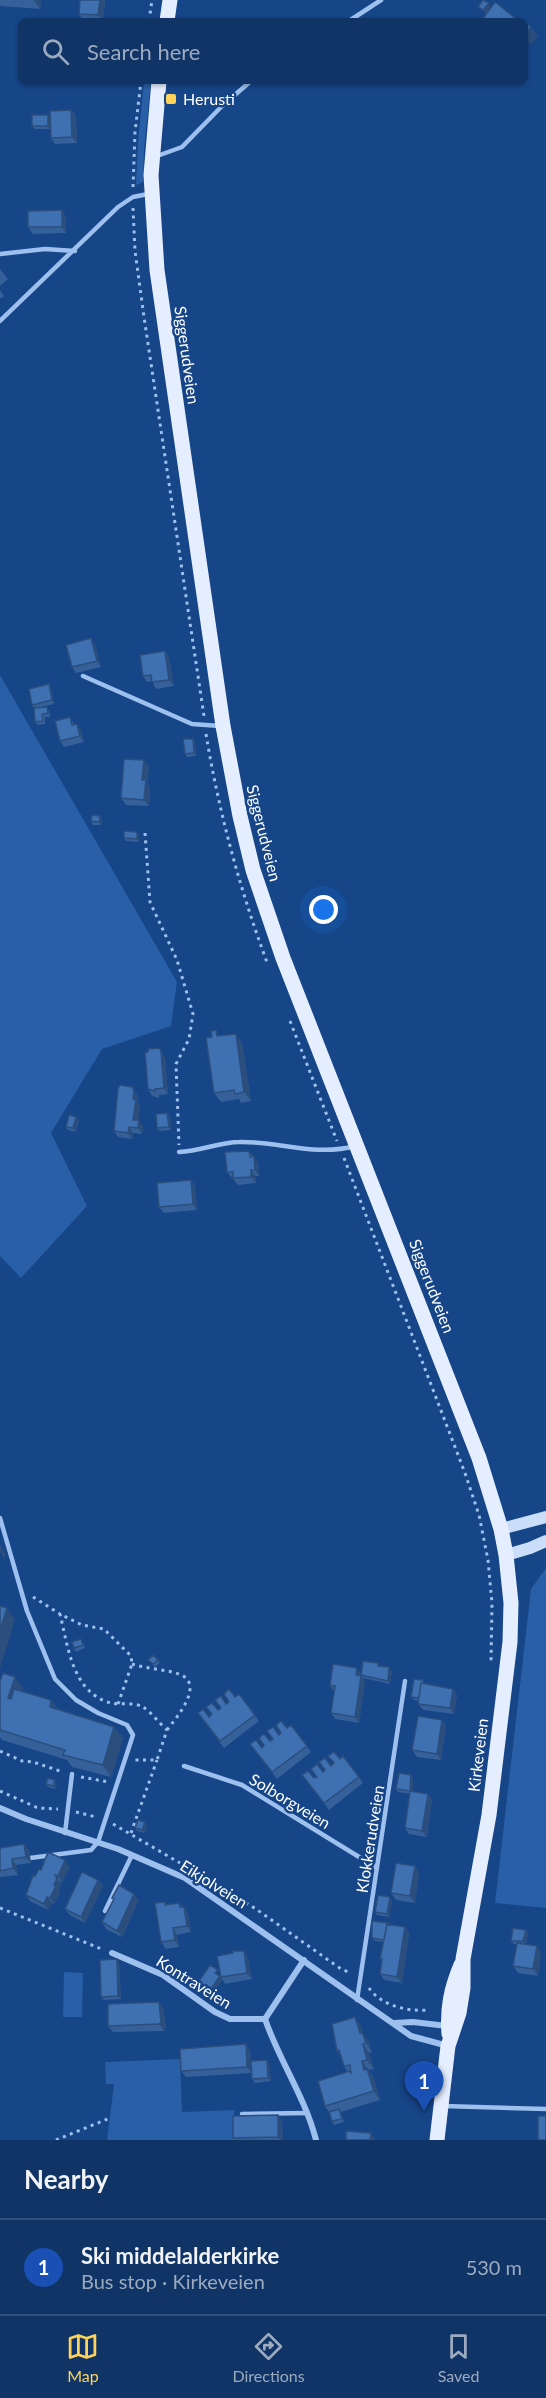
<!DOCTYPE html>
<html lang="en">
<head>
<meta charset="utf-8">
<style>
  body { margin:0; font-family:Lato,sans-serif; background:#193c6c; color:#f1f3f6 }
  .you { position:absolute; left:324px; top:910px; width:21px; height:21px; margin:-15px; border:4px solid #fff; border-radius:50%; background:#1a73e8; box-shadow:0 0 0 9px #1a73e833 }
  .badge { display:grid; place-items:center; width:39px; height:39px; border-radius:50%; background:#ffd35a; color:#fff; font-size:20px; font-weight:700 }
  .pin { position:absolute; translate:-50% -50px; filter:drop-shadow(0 2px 3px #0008) }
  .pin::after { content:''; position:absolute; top:32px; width:21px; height:18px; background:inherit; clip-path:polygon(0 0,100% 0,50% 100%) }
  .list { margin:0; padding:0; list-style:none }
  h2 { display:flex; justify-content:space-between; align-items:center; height:78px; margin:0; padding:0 24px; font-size:26px }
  h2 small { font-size:20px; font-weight:400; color:#9caabf }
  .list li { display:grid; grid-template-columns:39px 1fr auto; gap:18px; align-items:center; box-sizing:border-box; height:96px; padding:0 24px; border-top:2px solid #304f7a }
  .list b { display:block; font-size:22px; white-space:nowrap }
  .list p { margin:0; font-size:20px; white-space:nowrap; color:#9caabf }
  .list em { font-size:20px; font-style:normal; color:#9caabf }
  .icon { flex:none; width:33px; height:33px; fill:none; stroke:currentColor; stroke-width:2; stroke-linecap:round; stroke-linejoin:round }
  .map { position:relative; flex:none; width:546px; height:2140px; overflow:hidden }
  .search { position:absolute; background:#103466; box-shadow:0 2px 4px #0004; left:18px; right:18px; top:18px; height:66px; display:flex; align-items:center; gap:15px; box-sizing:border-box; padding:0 21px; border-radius:9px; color:#9caabf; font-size:22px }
  .sheet { height:174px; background:#103466 }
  nav { display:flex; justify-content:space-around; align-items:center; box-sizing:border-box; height:84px; border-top:2px solid #304f7a; background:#103466; font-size:16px; color:#9caabf }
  nav a { display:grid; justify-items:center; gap:3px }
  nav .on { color:#ffd35a }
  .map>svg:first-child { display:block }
  .green { fill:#285fa7 }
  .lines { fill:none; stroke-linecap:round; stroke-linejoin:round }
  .path { stroke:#9dc0ee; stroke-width:3; stroke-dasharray:3 4.5; stroke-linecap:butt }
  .lane { stroke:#9dc0ee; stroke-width:4.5 }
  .street { stroke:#9dc0ee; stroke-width:6 }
  .secondary { stroke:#cadefa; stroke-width:12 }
  .primary { stroke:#e4eeff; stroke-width:15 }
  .wall { fill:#356099 }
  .shaded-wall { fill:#2b4e7d }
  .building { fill:#3e70b2; stroke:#2b4e7d; stroke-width:1.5 }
  .poi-dot { fill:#ffd35a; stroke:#164588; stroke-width:2 }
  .labels { text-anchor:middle; stroke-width:5; stroke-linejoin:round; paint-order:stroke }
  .poi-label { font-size:16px; fill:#fff; stroke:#164588; text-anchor:start }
  .street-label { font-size:16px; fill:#fff; stroke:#164588 }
</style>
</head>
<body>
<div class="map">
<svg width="546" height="2140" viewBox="0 0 546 2140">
  <rect width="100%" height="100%" fill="#164588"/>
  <!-- green -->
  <path class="green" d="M144,81H151L144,150L143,182L136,185L138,142Z
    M0,675L177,982L171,1026L102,1049L51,1133L87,1206L21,1278L0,1256Z
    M546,1568V1908L495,1903L531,1589Z
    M64,1972L83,1973L82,2017H63Z
    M180,2059L182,2112L234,2110L235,2140H107L114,2084H106L105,2062Z"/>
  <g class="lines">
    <!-- path -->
    <path class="path" d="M149,21L152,0
      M133,187L135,132L141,81
      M133,208L135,251L144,317L204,716
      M206,734C219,813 240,890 268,965
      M145,833L150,902L177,960L193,1014L189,1039L176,1064L179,1145
      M290,1021L337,1141
      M344,1158L465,1473L479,1515L488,1560L492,1603L491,1663
      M33,1597L60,1614
      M132,1664C147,1669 164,1669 179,1674C206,1684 176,1718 167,1730
      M118,1704L132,1664L131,1656L104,1629L82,1625L60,1614C68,1646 72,1693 111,1703C120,1705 135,1702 143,1707C150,1711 160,1724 167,1730L157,1760H133
      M0,1751L22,1761L33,1762L63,1772
      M81,1777L109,1782
      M0,1791L38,1808L58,1809
      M76,1812L96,1817
      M113,1824L180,1863
      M131,1833L157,1760
      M201,1875L256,1909L341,1969L351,1973
      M0,1908L104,1950
      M369,1988C381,2006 409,2012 429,2010
      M56,2140L110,2118"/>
    <!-- lane -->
    <path class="lane" d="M349,21L381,0
      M157,156L182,147L222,106L251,81
      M0,254L45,249L75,251
      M0,321L118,207L133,197L148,194
      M83,676L192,724L220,726
      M179,1152C201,1151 220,1142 239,1142C279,1141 315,1157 355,1146
      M0,1518L27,1611L55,1679L76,1700L98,1713L127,1725L133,1735L98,1842L91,1850L30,1858
      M184,1766L242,1785L377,1868
      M65,1833L72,1774
      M105,1911L132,1855
      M357,2000L405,1681
      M443,2106L546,2109
      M242,2114L308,2113"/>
    <!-- street -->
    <path class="street" d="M0,1808L26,1819L118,1849L185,1878L411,2036L448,2046
      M112,1953L163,1975L215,2012L230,2019H265
      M304,1960L265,2019C279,2060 305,2097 316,2140
      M394,2023L413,2022L447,2026"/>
    <!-- secondary -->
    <path class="secondary" d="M501,1529L546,1517
      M506,1555L530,1548L546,1541"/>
    <!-- primary -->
    <path class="primary" d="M167,21L170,0
      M159,81L151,175L157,270L223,726L240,816L253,870L283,958L479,1458L501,1529L506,1555L511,1603L510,1642L489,1815L463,1959V1988L459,2013L448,2046L437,2140
      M449,2034C447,2008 451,1989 461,1965"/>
  </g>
  <!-- wall -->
  <path class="wall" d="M0,0H41L40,9L0,6Z
    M105,0L103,21L83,20L79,14Z
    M71,110L76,116L77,143L55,144L51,138L50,129H35L32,126L50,118Z
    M62,210L66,217V233L33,234L28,227Z
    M0,269L8,279L0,286Z
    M0,290L4,296L0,299Z
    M91,638L95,645L101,667L76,673L72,667Z
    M169,657L174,686L156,689L152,681L147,682L143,676Z
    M51,688L54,704L36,708L49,710L50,717H45V724L38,725L35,722L34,708L32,705Z
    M70,717L74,724L81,730L84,742L64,747L60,741Z
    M193,739L195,742L196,756L187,757L185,754Z
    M149,766L147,783L150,787L149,806L126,805L121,798Z
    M100,816L102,819L101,825H93L91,821Z
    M137,832L139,835V842L126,841L124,838Z
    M220,1036L242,1043L251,1101L241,1103L239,1099L221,1102L214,1093Z
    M165,1057L168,1094L159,1095V1098L152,1096L148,1089Z
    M132,1087L138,1096V1102L140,1106L138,1120L143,1127L142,1134L133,1133L132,1139L118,1137L114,1131Z
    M167,1113L170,1116L171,1130L160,1131L157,1128Z
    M79,1120L76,1132L68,1130L66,1127Z
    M249,1151L258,1163L259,1176H255L256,1183L238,1185L227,1172Z
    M191,1180L195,1186L197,1210L164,1213L159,1207Z
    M81,1639L85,1648L76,1652L74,1648Z
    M148,1660H158L160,1663L155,1667Z
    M378,1663L380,1666L389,1667L392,1671L390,1684L363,1678L361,1675L365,1682L359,1723L335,1719L331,1713L334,1691L330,1686L357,1668L361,1674Z
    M423,1680L425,1684L453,1689L457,1695L454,1714L423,1710L418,1704L419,1701L414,1700L411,1697Z
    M0,1681L23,1688L22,1691L51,1700L58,1709L114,1727L123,1738L111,1777L72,1767L67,1760L2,1740L0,1737Z
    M239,1694L259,1721L224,1748L202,1719L209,1717Z
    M442,1720L446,1726L441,1760L417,1757L412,1750Z
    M291,1725L311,1752L277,1779L255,1751L262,1748Z
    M343,1756L363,1783L329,1810L307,1781L314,1778Z
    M411,1775L413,1779V1791L432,1800L427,1837L409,1834L405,1828L410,1794L398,1792L396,1789Z
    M46,1784H57L55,1789L48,1787Z
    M147,1826L145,1833L137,1831L135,1828Z
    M24,1844L29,1850L31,1863L16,1865L18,1875L0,1877V1848Z
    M70,1867L62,1882L60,1881L61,1884L59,1890L60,1892L54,1904L52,1903L48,1910L30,1901L26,1895L35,1876L41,1870Z
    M419,1873L415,1903L396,1900L391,1893Z
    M98,1880L103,1886L85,1923L70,1915L65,1909Z
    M112,1898L139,1900L122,1937L106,1929L102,1922L114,1900Z
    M392,1900L389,1917L377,1915L375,1912Z
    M165,1902L167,1905L179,1903L188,1913L191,1932L177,1935L179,1947L166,1949L161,1942Z
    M390,1925L405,1927L409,1933L402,1983L384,1980L380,1974L382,1961L380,1959L384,1942L375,1941L372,1938Z
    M528,1933L526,1944L541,1952L538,1976L518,1973L513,1966L517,1944H514L511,1941Z
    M244,1951L248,1958L252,1979L225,1984L221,1977Z
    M119,1962L121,1999L104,2000L101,1997Z
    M218,1975L222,1980L212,1995L200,1988L197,1984Z
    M163,2008L166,2028L164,2031L113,2032L108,2026Z
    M361,2026L363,2034L369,2042L372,2052L369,2053L374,2069L368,2070L374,2078L380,2100L341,2112L344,2122L334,2125L332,2121L329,2112L325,2106L348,2072L344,2066L342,2057L337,2051Z
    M246,2044L250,2051L251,2061L267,2060L269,2063L271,2081L255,2083L252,2079V2073L186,2077L181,2071Z
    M282,2121L283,2140H235L233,2138Z"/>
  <!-- shaded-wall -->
  <path class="shaded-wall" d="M34,0H41L40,9Z
    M100,0H105L103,21L98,15Z
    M489,3L491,7L486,14L483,10Z
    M531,27L538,36L531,45L525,37V35Z
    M71,110L76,116L77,143L72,137Z
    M48,115L50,118V129L48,126Z
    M62,210L66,217V233L62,227Z
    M91,638L95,645L101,667L97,661Z
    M165,651L169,657L174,686L169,680Z
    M49,684L51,688L54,704L52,700Z
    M77,724L81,730L84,742L80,736Z
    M193,739L195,742L196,756L194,753Z
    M144,760L149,766L147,783L150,787L149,806L144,800L142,780Z
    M100,816L102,819L101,825L99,822Z
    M137,832L139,835V842L137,839Z
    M236,1034L242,1043L251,1101L244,1092Z
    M159,1048L165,1057L168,1094L164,1088Z
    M134,1090L138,1096V1102L140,1106L138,1126L133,1120V1099Z
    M167,1113L170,1116L171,1130L169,1127Z
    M76,1117L79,1120L76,1132L73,1128Z
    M139,1120L143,1127L142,1134L138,1128Z
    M129,1127L133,1133L132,1139L128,1133Z
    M254,1156L258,1163L259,1176L255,1170Z
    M251,1170L255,1176L256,1183L251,1177Z
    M191,1180L195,1186L197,1210L193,1204Z
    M0,1545L6,1554L4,1559L0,1552Z
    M7,1608L15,1620L0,1669V1631Z
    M389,1667L392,1671L390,1684L388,1681Z
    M357,1668L365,1682L359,1723L355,1717L356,1675Z
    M15,1677L23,1688L17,1710L8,1698Z
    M453,1689L457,1695L454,1714L450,1708Z
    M51,1700L60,1712L50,1707Z
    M442,1720L446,1726L441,1760L437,1754Z
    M114,1727L123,1738L111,1777L103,1765Z
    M411,1775L413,1779V1795L410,1791Z
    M55,1780L57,1784L55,1789L53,1786Z
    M428,1794L432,1800L427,1837L422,1831Z
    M145,1822L147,1826L145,1833L142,1830Z
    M24,1844L29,1850L31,1863L26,1857Z
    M12,1859L16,1865L18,1875L13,1868Z
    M65,1860L70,1867L62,1882L58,1876Z
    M415,1866L419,1873L415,1903L410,1896Z
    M57,1878L61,1884L59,1890L60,1892L54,1904L50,1898L54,1885Z
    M98,1880L103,1886L85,1923L81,1917Z
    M134,1894L139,1900L122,1937L117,1931Z
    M47,1897L52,1903L48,1910L44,1904Z
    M390,1897L392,1900L389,1917L387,1914Z
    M184,1907L188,1913L191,1932L187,1926Z
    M405,1927L409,1933L402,1983L397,1977Z
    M173,1928L177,1935L179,1947L175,1940Z
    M526,1930L528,1933L525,1945L523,1941Z
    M537,1946L541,1952L538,1976L533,1969Z
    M244,1951L248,1958L252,1979L247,1973Z
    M117,1959L119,1962L121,1999L118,1996Z
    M220,1976L222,1980L212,1995L209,1992Z
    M159,2002L163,2008L166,2028L164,2031L159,2024Z
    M355,2017L361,2026L363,2034L369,2042L372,2052L360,2033Z
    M246,2044L250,2051L252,2073L247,2067Z
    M363,2044L369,2053L374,2069L367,2060Z
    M267,2060L269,2063L271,2081L268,2078Z
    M362,2061L374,2078L380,2100L374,2091L364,2070Z
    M278,2115L282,2121L283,2140H280L278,2137Z
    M371,2133L375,2139V2140H370Z"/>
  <!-- building -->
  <path class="building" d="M80,0H100L98,15L79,14Z
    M483,0L489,3L483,10L478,7Z
    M495,2L519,21H481Z
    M525,22L531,27L525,35Z
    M71,110L72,137L51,138L50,111Z
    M32,115H48V126H32Z
    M62,210V227H28V211Z
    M91,638L97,661L72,667L66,645Z
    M165,651L169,680L152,682L151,675L143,676L140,655Z
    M49,684L52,700L32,705L29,689Z
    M47,707L48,713L42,714L43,721L35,722L34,708Z
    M70,717L72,725L77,724L80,736L60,741L55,721Z
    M183,739H193L194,753L185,754Z
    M124,759L144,760L142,780H146L144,800L121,798Z
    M92,815L100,816L99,822L91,821Z
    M124,831L137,832V839L124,838Z
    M216,1030L217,1036L236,1034L244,1092L235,1094L234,1090L214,1093L206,1038L212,1037L211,1031Z
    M159,1048L161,1051L164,1088L155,1089V1091L148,1089L145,1052H148V1049Z
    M120,1085L132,1087L134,1090L133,1099H136L133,1120H139L138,1128L129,1127L128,1133L114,1131L118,1088Z
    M167,1113L169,1127L157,1128L156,1114Z
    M69,1115L76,1117L73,1128L66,1127Z
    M249,1151L250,1157L254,1156L255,1170H251V1177L233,1178V1172H227L225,1152Z
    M191,1180L193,1204L159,1207L157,1183Z
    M0,1606L7,1608L0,1631Z
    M81,1639L83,1645L74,1648L72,1642Z
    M153,1655L158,1660L153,1664L148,1660Z
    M363,1661L378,1663V1666L389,1667L388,1681L361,1675Z
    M333,1664L357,1668L356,1675L361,1676L355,1717L331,1713L335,1686H330Z
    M3,1673L15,1677L8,1698L11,1699L14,1689L51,1700L50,1707L114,1727L103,1765L63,1755L65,1750L0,1730V1681Z
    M414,1679L423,1680V1683H421L419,1698L411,1697Z
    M421,1683L453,1689L450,1708L418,1704Z
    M229,1689L235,1697L239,1694L255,1715L220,1741L198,1713L203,1709L209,1717L212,1714L206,1707L212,1703L218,1710L221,1708L215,1700L221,1696L226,1704L229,1702L224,1694Z
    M418,1716L442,1720L437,1754L412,1750Z
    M281,1721L287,1728L291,1725L307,1746L272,1772L250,1744L256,1740L262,1748L264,1745L259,1738L264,1734L270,1741L273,1739L267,1731L273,1727L279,1735L281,1733L276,1725Z
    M334,1752L340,1759L343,1756L359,1777L324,1803L302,1775L308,1771L314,1778L317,1777L311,1769L317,1764L323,1772L325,1770L319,1762L325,1758L331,1766L334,1763L328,1756Z
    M399,1773L411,1775L410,1791L396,1789Z
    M48,1778L55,1780L53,1786L46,1784Z
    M410,1791L428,1794L422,1831L405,1828Z
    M138,1820L145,1822L142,1830L135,1828Z
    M24,1844L26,1857L12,1859L13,1868L0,1871V1848Z
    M48,1852L65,1860L58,1876L55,1875L57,1878L54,1885L56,1886L50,1898L47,1897L44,1904L26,1895L33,1875L35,1876L39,1869L41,1870Z
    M396,1863L415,1866L410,1896L391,1893Z
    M82,1872L98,1880L81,1917L65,1909Z
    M119,1885L134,1894L117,1931L102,1922L114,1899L112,1898Z
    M378,1895L390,1897L387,1914L375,1912Z
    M165,1902V1905L179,1903L180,1907H184L187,1926L173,1928L175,1940L161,1942L155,1903Z
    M372,1921L389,1923V1925L387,1924L384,1940L372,1938Z
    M387,1924L405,1927L397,1977L380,1974L382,1959H380Z
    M513,1928L526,1930L523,1941H511Z
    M517,1943L537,1946L533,1969L513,1966Z
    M232,1951H244L247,1973L221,1977L217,1956L233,1953Z
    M117,1959L118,1996L101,1997L100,1960Z
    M210,1965L218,1970L215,1973L220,1976L209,1992L197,1984Z
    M159,2002L161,2022L159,2024L108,2026V2004Z
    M355,2017L360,2033L362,2032L366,2043L363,2044L367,2060L362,2061L364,2070L367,2069L374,2091L325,2106L318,2081L350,2071L351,2074L350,2065L344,2066L339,2050L337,2051L332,2024Z
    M246,2044L247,2067L181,2071L180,2049Z
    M267,2060L268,2078L252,2079L251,2061Z
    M339,2109L342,2119L332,2121L329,2112Z
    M278,2115V2137L233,2138V2116Z
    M538,2116H546V2140H538Z
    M346,2131L371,2133L370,2140H346Z"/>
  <!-- markers -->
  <rect class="poi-dot" x="165" y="93" width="12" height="12" rx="3"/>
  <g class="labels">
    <!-- poi labels -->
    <g class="poi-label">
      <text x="183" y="105">Herusti</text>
    </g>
    <!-- street labels -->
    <g class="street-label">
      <text transform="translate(187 355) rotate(82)" y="6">Siggerudveien</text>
      <text transform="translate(264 833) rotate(76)" y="6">Siggerudveien</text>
      <text transform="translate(432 1286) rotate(69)" y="6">Siggerudveien</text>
      <text transform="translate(478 1755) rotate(-83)" y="6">Kirkeveien</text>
      <text transform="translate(290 1801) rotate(31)" y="6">Solborgveien</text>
      <text transform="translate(370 1839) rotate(-81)" y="6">Klokkerudveien</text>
      <text transform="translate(214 1884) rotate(32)" y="6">Eikjolveien</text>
      <text transform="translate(194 1982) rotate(32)" y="6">Kontraveien</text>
    </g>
  </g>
</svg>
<div class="you"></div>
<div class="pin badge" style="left:424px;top:2111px;background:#1a4fb4">1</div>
<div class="search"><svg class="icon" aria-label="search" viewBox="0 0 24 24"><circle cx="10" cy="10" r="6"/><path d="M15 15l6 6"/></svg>Search here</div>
</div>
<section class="sheet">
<h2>Nearby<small></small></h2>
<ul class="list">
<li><span class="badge" style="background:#1a4fb4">1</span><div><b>Ski middelalderkirke</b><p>Bus stop · Kirkeveien</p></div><em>530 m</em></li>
</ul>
</section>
<nav>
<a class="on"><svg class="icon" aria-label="map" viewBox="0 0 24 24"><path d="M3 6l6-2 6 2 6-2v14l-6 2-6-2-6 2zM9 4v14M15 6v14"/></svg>Map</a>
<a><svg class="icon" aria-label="directions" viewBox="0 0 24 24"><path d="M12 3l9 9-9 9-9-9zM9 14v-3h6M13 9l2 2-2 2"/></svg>Directions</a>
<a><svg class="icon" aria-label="saved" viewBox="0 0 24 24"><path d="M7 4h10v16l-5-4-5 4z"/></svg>Saved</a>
</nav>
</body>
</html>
